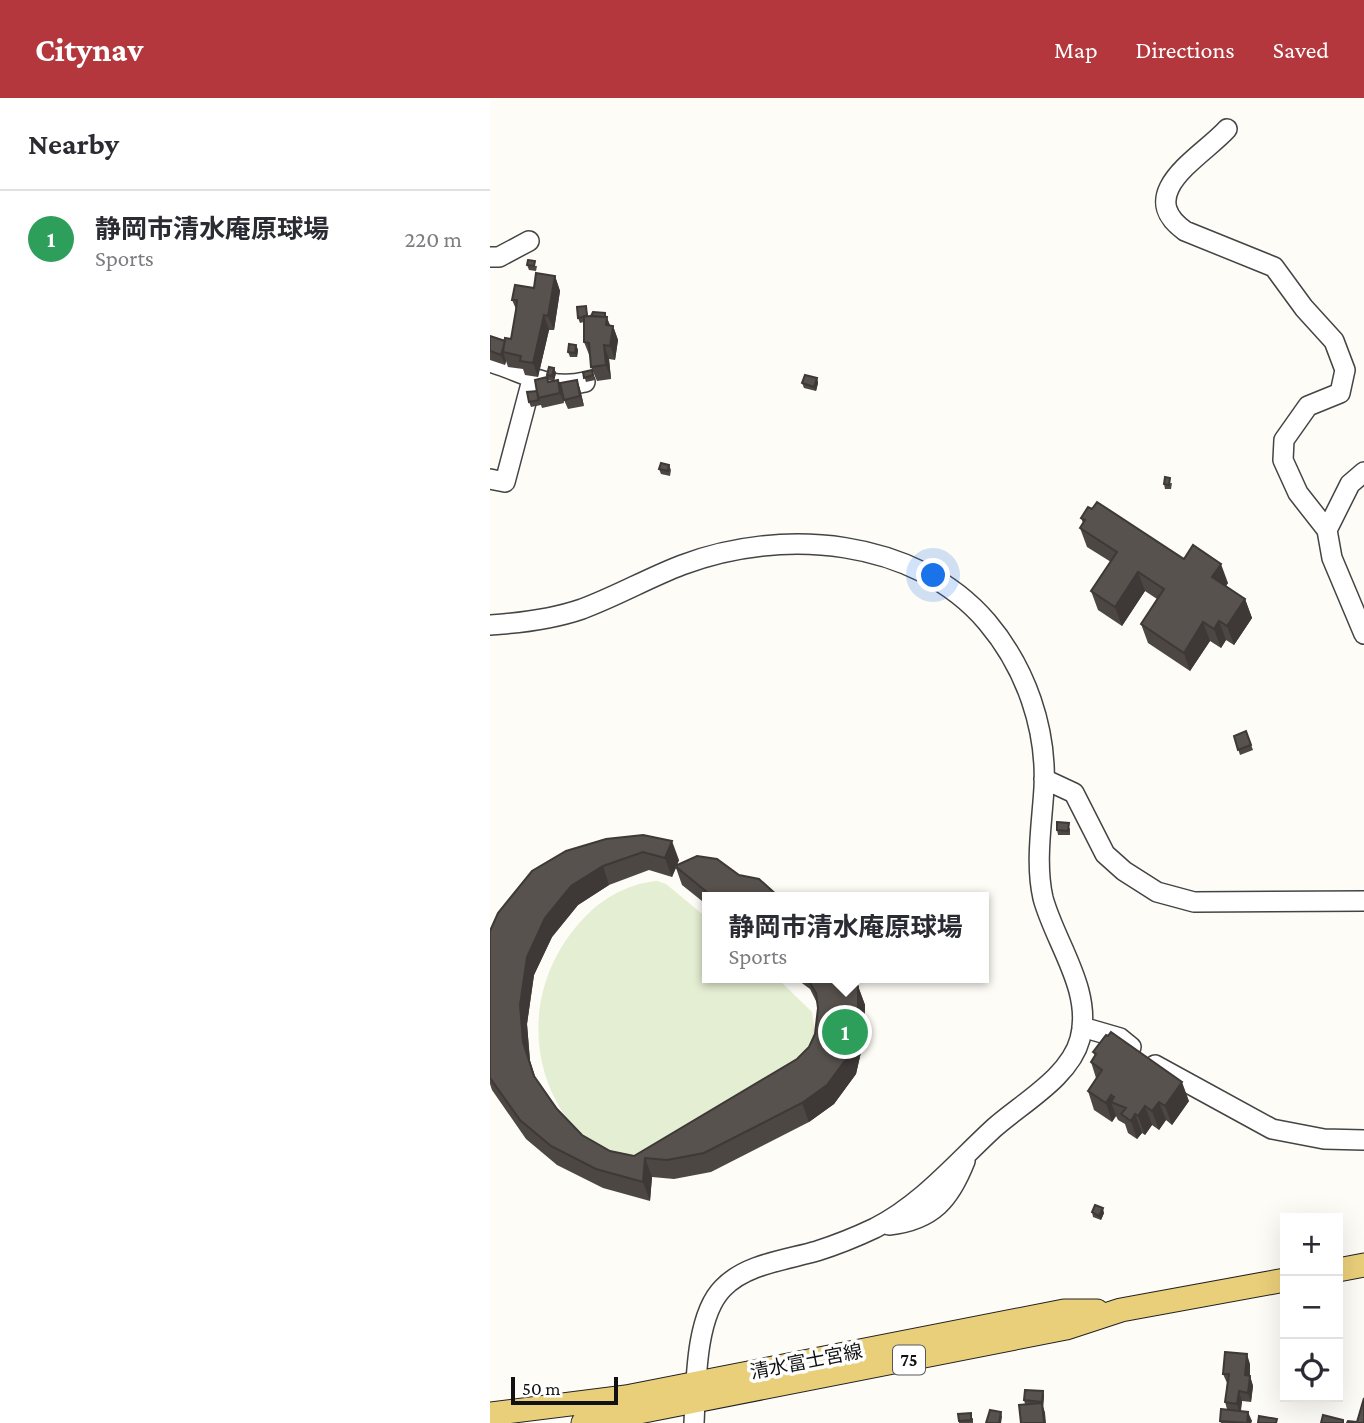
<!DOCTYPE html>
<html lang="en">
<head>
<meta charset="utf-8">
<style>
  body { margin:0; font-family:"Crimson Pro","Noto Sans JP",serif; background:#f2f2f3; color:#2b2b33 }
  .controls { position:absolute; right:21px; bottom:21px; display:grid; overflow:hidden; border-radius:0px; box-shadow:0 7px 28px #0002 }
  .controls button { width:63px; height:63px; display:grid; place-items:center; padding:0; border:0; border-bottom:2px solid #e1e1e2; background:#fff; color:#2b2b33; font:35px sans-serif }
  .scale { position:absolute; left:21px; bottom:18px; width:107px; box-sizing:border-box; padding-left:7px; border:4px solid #111; border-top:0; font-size:19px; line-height:24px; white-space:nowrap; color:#111; -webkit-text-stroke:5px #fff; paint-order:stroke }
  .you { position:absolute; left:444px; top:478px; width:24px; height:24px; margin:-18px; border:5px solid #fff; border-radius:50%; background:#1a73e8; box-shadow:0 0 0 10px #1a73e833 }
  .badge { display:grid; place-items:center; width:46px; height:46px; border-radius:50%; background:#b3373c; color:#fff; font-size:23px; font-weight:700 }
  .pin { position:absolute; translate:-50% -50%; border:4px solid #fff; box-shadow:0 2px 7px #0006 }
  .popup { position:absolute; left:212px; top:794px; width:287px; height:91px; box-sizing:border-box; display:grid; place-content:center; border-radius:0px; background:#fff; filter:drop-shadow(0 2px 5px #0005); font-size:23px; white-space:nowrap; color:#7c7c81 }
  .popup b { font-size:26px; color:#2b2b33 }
  .popup::after { content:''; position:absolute; left:50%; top:100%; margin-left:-14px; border:14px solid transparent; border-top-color:#fff }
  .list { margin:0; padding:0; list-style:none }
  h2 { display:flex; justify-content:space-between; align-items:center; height:91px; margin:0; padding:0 28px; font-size:30px }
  h2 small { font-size:23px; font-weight:400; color:#7c7c81 }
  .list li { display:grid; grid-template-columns:46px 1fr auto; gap:21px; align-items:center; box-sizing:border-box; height:98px; padding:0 28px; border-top:2px solid #e1e1e2 }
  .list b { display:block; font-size:26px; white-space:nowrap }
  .list p { margin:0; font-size:23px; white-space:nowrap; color:#7c7c81 }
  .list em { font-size:23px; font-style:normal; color:#7c7c81 }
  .icon { flex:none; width:38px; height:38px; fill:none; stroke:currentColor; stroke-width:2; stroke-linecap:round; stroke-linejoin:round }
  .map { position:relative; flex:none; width:874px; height:1325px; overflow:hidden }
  header { display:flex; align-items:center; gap:42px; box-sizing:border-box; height:98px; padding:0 35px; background:#b3373c; color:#fff }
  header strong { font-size:33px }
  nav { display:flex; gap:38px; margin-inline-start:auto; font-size:24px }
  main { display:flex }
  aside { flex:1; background:#fff }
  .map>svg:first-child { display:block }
  .pitch { fill:#e4eed2 }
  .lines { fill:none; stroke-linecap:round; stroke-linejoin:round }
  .minor-casing { stroke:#444; stroke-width:22 }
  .major-casing { stroke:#222; stroke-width:25 }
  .minor { stroke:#fff; stroke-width:19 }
  .major { stroke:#eacf7a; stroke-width:23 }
  .wall { fill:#4c4743 }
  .shaded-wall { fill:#3e3937 }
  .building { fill:#58524e; stroke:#3e3937; stroke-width:2 }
  .labels { text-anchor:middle; stroke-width:7; stroke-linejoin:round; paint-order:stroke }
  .shield { fill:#fff; stroke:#585858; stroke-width:2 }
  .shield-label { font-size:18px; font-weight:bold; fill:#111 }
  .street-label { font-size:19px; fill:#111; stroke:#fff }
</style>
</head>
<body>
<header>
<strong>Citynav</strong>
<nav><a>Map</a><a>Directions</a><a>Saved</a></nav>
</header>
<main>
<aside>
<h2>Nearby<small></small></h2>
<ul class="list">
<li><span class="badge" style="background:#2e9e5b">1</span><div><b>静岡市清水庵原球場</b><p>Sports</p></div><em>220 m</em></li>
</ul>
</aside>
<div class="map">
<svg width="874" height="1325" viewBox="0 0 874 1325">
  <rect width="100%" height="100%" fill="#fefcf6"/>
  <!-- pitch -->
  <path class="pitch" d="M167,783L176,786L217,820V880H287L322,914L326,942L307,974L133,1064C111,1051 90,1039 75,1018C31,952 43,868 100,814C118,797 142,785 167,783Z"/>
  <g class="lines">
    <defs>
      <path id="minor" d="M737,31C713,58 642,95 695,133L784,169L814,210L844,243L855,272L850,295L818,308L794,342L793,362L808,395L837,432L842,460L874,536
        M0,159H9L39,143
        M0,264C34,274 58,293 95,284
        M0,381L15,384L42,282
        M837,432L860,386L874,374
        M0,527C31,525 63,521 92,511C127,498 158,480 192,467C292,429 425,440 497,524C536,570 557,631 554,690C552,725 545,765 553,800C565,845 603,892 590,941C580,979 532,1005 504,1030C466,1065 432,1106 385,1130C366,1139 346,1147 327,1153C296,1162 256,1166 233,1190C205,1218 206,1287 204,1325
        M554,681L584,695L615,756L634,773L667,794L704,804L874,803
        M592,929L630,940L641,949
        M665,967L782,1031L834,1041L874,1042
        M399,1127C443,1122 460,1101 475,1063"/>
      <path id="major" d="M848,1172L874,1167
        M0,1316L136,1299L574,1213H607
        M93,1325L576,1230L631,1212L795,1182"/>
    </defs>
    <!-- minor casing -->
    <use href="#minor" class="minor-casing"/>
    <!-- major casing -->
    <use href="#major" class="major-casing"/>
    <!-- minor -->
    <use href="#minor" class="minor"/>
    <!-- major -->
    <use href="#major" class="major"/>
  </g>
  <!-- wall -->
  <path class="wall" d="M37,167L47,168L46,173L39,172Z
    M65,178L70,193L64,232H59L48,279L35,277L33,271L18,269L16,263L15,267L0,262V238L15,243L21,241L26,211L22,202Z
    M96,208L98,218L115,215L120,227L123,228L128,242L125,262L119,261L121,281L107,283L101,269L100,259L94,244V224L90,225L88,220Z
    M86,247L88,252L87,259H80L78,254Z
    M64,270L66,275L64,283L71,292L74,305L52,310L51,307L41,309L39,304L57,279L58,284L63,283L58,282L57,277Z
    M102,272L105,282L96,284L93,274Z
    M327,280L328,285L326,293L314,290L312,285Z
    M87,282L90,291L94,308L78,311L74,302Z
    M179,367L181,372L180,378L171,376L169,371Z
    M682,385L681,391H675L674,386Z
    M591,420L694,461L738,485L736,488L755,501L762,520L744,547L736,542L731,550L720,543L700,573L658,545L651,526L667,501L655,493L632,528L608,512L601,493L621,464L597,449L590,430L593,425Z
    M756,633L763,652L750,657L744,638Z
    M580,730V737H568L567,732Z
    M116,741L189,762L187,767L249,777L289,799H217V807L192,787L186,770L182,779L159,772L119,787L88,807L62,839L44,877L37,926L40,963L45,979L67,1011L92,1037L120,1053L144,1058L307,961L319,949L325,936L328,910L327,905L320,891L305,880H365L375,907L374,941L366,976L344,1006L319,1024L221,1074L184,1081L162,1079L160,1103L113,1090L67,1067L36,1041L2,992L0,986V833Z
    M603,954L699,1003L682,1027L676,1022L669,1032L662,1027L655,1037L652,1035L647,1041L638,1035L635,1026L628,1022L626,1018L622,1024L604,1012L598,993L606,980L601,964L605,958Z
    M602,1114L614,1115L611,1122L603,1119Z
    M760,1266V1278L763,1288L761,1304L752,1303L751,1313L762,1323L761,1325H731L730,1323L737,1311L735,1304L737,1285L733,1276Z
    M553,1293L554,1298L553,1309L555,1315L535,1306L534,1302Z
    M483,1320V1325H469V1323Z"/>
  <!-- shaded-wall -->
  <path class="shaded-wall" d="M65,178L70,193L64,232L58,218Z
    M115,215L122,233L123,228L128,242L125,262L114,227Z
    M54,217L59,232L48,279L43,265Z
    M15,243L13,254L16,263L15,267L11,257Z
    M86,247L88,252L87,259L85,255Z
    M114,247L119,261L121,281L116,267Z
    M64,270L66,275L64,283L62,278Z
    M327,280L328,285L326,293L324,289Z
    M68,282L71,292L74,305L70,295Z
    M87,282L90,291L94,308L90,298Z
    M731,466L738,485L729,498L722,479Z
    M648,474L655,493L632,528L625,509Z
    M755,501L762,520L744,547L737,528Z
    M729,523L736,542L731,550L724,531Z
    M713,524L720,543L700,573L694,555Z
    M182,743L189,762L182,779L175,760Z
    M113,768L119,787L88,807L62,839L44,877L37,926L40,963L51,997L33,944L30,907L37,859L55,820L81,788Z
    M365,880L375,907L374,941L366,976L344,1006L319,1024L312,1005Z
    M692,984L699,1003L682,1027L675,1008Z
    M621,997L624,1005L621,1004L626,1018L622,1024L616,1005Z
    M669,1004L676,1022L669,1032L662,1013Z
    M655,1008L662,1027L655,1037L648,1018Z
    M645,1016L652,1035L647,1041L641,1023Z
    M155,1060L162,1079L160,1103L153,1084Z
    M613,1110L614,1115L611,1122L609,1118Z
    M757,1256L760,1266L759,1282L760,1278L763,1288L761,1304L758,1295L755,1277Z
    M553,1293L554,1298L553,1309L552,1304Z
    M749,1293L752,1303L750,1316L747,1306Z
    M552,1305L555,1315L556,1325H554Z
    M511,1314L512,1319L511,1325H509Z
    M758,1314L762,1323L761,1325H757Z"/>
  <!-- building -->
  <path class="building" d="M38,162L45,163L44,168L37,167Z
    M46,175L65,178L58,218L54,217L43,265L30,263L31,258L13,254L15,240L21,241L26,212L27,202H22L25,187L44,190Z
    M96,208L97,218L88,220L87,209Z
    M103,214L115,215V219L101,218Z
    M94,218L117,219L116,227L123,228L120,248L114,247L116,267L101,269L99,245L94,244Z
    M0,238L15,243L11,257L0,253Z
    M79,246L86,247L85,255L78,254Z
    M59,269L64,270L62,278L57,277Z
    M102,272L103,277L94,280L93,274Z
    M315,277L327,280L324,289L312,285Z
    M57,279L58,284L68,282L70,295L48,300L45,282Z
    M87,282L90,298L74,302L70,285Z
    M47,293L49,302L39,304L37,294Z
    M171,365L179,367L178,373L169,371Z
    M675,379L680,380L679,387L674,386Z
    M607,404L694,461L703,447L731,466L722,479L755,501L737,528L729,523L724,531L713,524L694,555L651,526L674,491L648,474L625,509L601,493L627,454L590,430L595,422L591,420L598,409L602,411Z
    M756,633L761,647L748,652L744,638Z
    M567,724L579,725L578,733L567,732Z
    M153,737L182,743L175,760L153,754L113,768L81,788L55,820L37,859L30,907L33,944L44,978L67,1011L92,1037L120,1053L144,1058L307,961L319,949L325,936L328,910L326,895L317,880H365L368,889V923L359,957L337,987L312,1005L214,1055L177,1062L155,1060L153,1084L106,1071L61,1048L30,1022L0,980V833L8,815L42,773L76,753L116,741Z
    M207,758L227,761L249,777L269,781L289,799H223L185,768Z
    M621,934L692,984L675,1008L669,1004L662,1013L655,1008L648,1018L645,1016L641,1023L631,1016L636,1010L621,1004L624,999L621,997L616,1005L598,993L612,972L601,964L606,956L603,954L616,937L618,938Z
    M605,1107L613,1110L609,1118L602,1114Z
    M735,1254L757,1256L755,1277L760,1278L758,1295L749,1293L747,1306L735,1304L739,1276H733Z
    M535,1292L553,1293L552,1304L534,1302Z
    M874,1300V1325H857L858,1323L867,1324Z
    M552,1305L554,1325H531L529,1307Z
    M731,1311L758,1314L757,1325L730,1323Z
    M500,1312L511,1314L509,1325H496Z
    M481,1315V1322L469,1323L468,1316Z
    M833,1317L853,1322V1325H831Z
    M769,1318L787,1321L786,1325H768Z"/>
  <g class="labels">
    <!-- shield labels -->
    <rect class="shield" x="403" y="1247.5" width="32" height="29" rx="5"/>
    <g class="shield-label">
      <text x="419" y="1268">75</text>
    </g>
    <!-- street labels -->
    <g class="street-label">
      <text transform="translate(316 1263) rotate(-11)" y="7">清水富士宮線</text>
    </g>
  </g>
</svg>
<div class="controls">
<button>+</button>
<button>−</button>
<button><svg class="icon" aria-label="locate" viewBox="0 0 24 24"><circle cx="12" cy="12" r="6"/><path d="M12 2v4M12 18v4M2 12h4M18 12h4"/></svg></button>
</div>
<div class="scale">50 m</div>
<div class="you"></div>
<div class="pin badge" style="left:355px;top:934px;background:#2e9e5b">1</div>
<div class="popup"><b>静岡市清水庵原球場</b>Sports</div>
</div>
</main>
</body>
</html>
